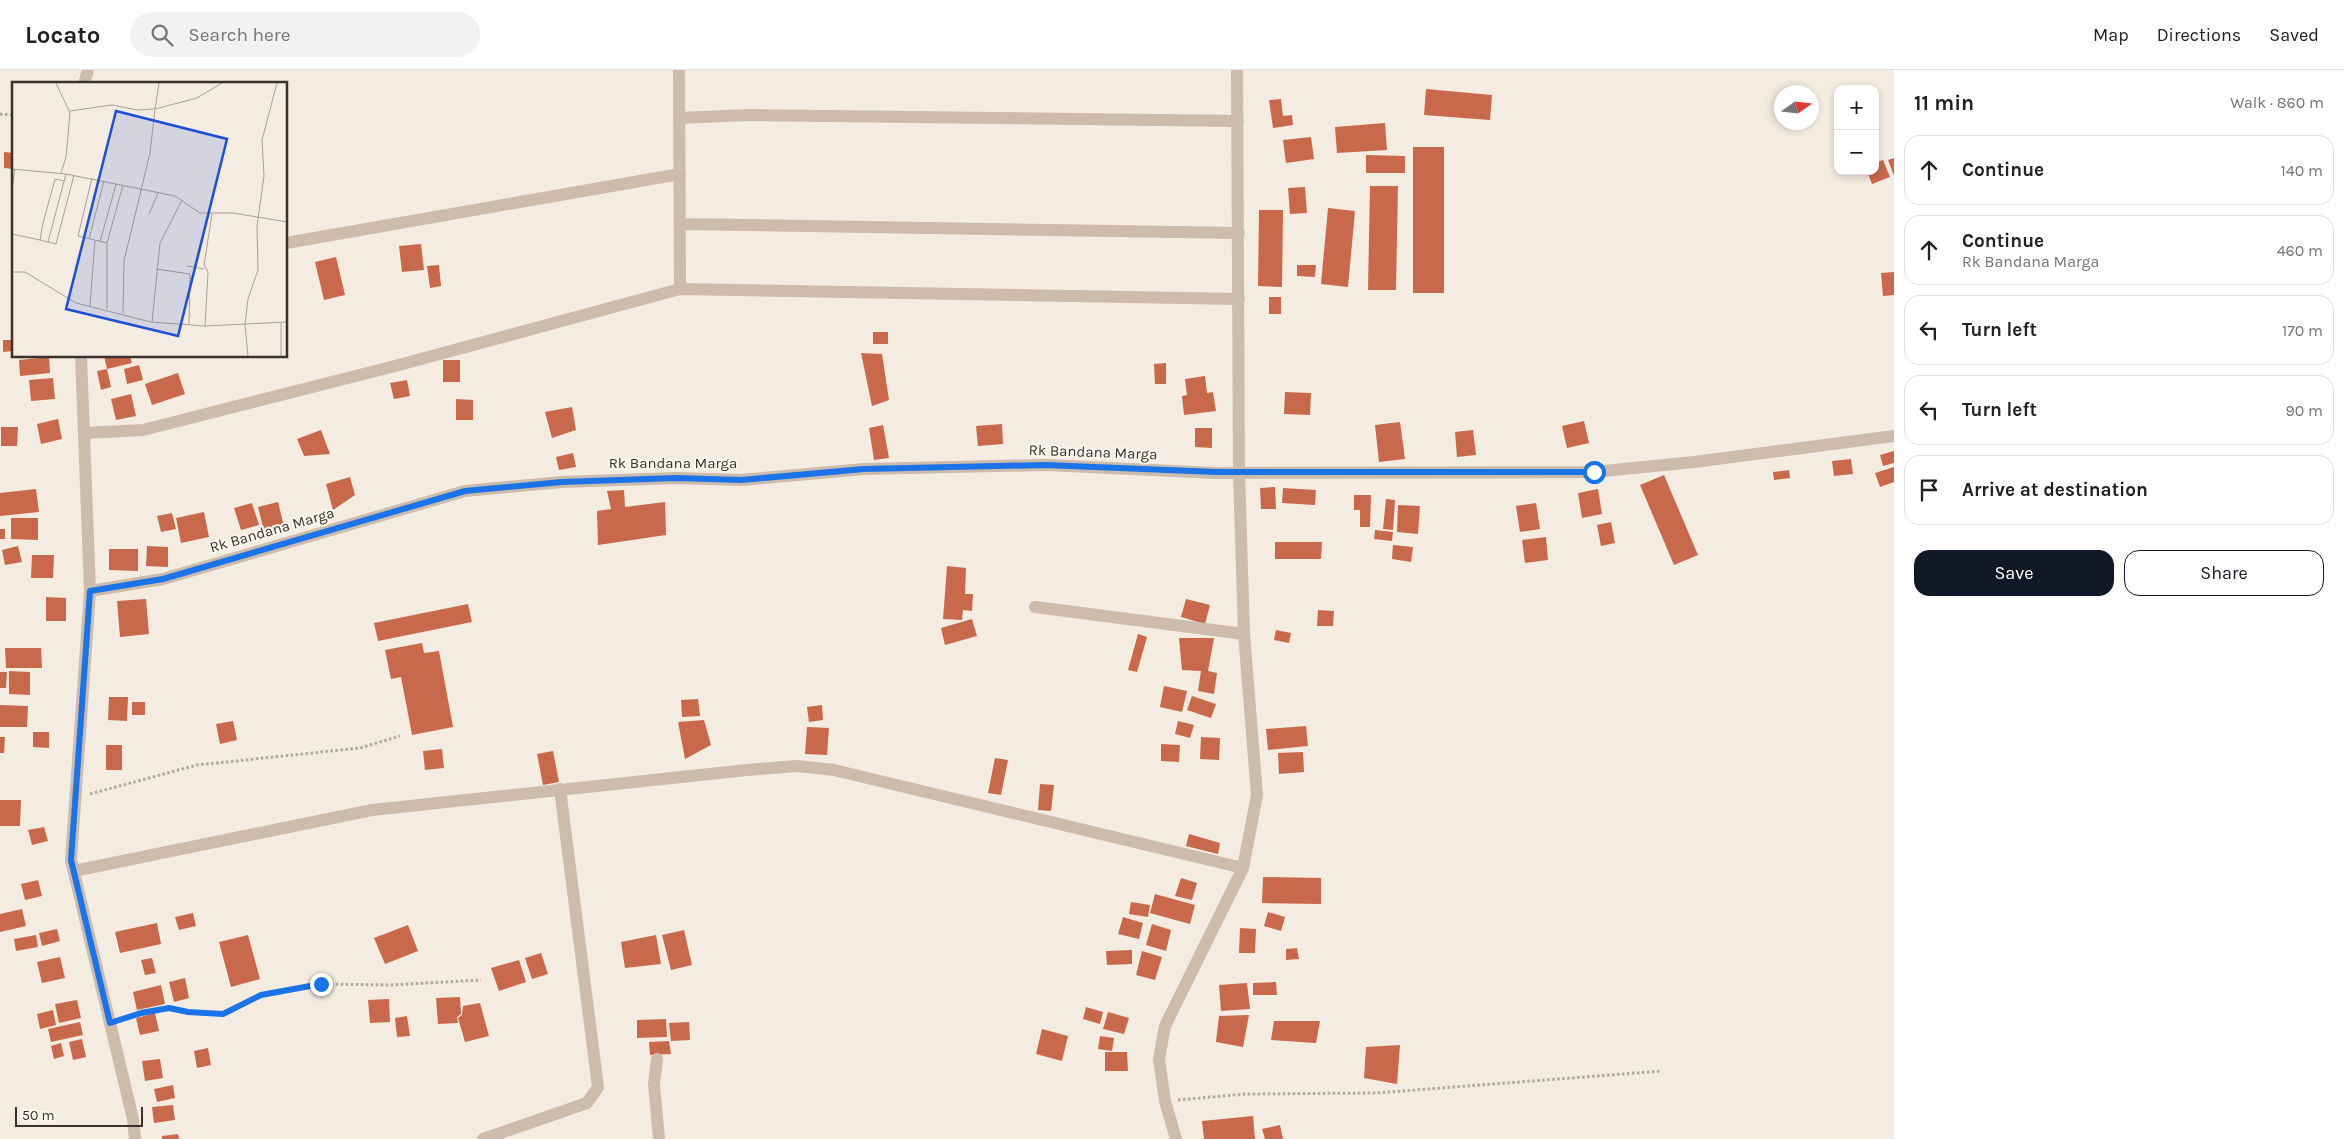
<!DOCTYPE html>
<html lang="en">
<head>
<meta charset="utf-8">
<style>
  body { margin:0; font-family:Karla,sans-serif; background:#f2f2f2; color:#202124 }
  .controls { position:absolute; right:15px; top:15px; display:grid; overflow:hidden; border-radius:10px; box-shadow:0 2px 8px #0003 }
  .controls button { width:45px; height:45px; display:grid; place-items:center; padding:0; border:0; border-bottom:1px solid #e0e0e0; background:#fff; color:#202124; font:25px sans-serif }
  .compass { position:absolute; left:1774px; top:15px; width:45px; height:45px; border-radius:50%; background:#fff; box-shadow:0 2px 8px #0003; rotate:76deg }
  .scale { position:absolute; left:15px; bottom:12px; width:128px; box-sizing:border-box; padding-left:5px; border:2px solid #3b302b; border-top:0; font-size:14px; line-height:18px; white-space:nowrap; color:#3b302b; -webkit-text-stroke:4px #fbf5ee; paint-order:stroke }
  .stop { position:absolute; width:15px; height:15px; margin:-11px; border:4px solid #1a73e8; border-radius:50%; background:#fff }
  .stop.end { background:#1a73e8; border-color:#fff; box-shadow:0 1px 5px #0008 }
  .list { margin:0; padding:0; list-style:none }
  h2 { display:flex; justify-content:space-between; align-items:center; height:65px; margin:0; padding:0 20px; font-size:21px }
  h2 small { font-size:16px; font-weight:400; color:#757577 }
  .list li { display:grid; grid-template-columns:32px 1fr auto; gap:15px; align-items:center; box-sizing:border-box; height:70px; margin:0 10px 10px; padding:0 10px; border:1px solid #e0e0e0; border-radius:15px }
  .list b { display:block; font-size:19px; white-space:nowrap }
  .list p { margin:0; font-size:16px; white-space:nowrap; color:#757577 }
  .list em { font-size:16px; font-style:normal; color:#757577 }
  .actions { display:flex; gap:10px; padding:15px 20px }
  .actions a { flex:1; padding:11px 0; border:1px solid #111827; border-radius:15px; text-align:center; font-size:18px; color:#111827 }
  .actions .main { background:#111827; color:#fff }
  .icon { flex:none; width:28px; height:28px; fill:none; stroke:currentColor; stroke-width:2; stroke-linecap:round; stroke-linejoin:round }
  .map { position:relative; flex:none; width:1894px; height:1069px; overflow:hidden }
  header { display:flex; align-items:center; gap:30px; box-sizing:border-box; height:70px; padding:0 25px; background:#fff; border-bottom:1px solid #e0e0e0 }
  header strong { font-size:24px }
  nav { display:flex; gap:28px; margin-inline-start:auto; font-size:18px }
  .search { width:350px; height:45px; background:#f2f2f2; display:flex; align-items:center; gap:12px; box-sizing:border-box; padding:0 18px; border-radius:28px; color:#757577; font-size:19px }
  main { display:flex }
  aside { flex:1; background:#fff }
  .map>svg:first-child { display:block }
  .building { fill:#c8694b }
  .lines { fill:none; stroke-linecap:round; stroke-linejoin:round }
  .path { stroke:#b9a596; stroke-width:3; stroke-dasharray:2.5 2.5; stroke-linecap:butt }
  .minor { stroke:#cdbbac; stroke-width:12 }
  .route { stroke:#1a73e8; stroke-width:6 }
  .labels { text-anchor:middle; stroke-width:4; stroke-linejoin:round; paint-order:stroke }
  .street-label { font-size:15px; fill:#3b302b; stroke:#fbf5ee }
  .inset-road { fill:none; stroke:#aaa098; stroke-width:1 }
  .view { fill:#1d4ed8; fill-opacity:0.15; stroke:#1d4ed8; stroke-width:2.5 }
  .inset-edge { fill:none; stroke:#3b302b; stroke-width:2.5 }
</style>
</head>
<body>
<header>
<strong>Locato</strong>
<div class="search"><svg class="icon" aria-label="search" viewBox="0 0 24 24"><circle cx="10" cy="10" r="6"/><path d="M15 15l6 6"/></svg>Search here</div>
<nav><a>Map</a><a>Directions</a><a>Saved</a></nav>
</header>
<main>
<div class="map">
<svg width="1894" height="1069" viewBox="0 0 1894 1069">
  <rect width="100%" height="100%" fill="#f4ebe1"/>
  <!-- building -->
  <path class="building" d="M1426,19L1492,25L1490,50L1424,45Z
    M1281,29L1283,46L1292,45L1293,55L1273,58L1269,30Z
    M1385,53L1387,80L1337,83L1335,57Z
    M1311,67L1314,89L1286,93L1283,70Z
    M1413,77H1444V223H1413Z
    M4,82L14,83V99L4,98Z
    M1366,85L1405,86V103H1366Z
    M1894,88V106L1888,90Z
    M1883,90L1890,107L1872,114L1867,101H1875V93Z
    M1370,116H1398L1396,220H1368Z
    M1305,117L1307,143L1290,144L1288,118Z
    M1328,138L1355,141L1348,217L1321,214Z
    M1259,140H1283L1282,217L1258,216Z
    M421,174L424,200L402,202L399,176Z
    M336,187L345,225L324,230L315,192Z
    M439,195L441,216L430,218L427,196Z
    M1297,195H1316L1315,207L1297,206Z
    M1894,202V225L1883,226L1881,203Z
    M1269,227H1281V244H1269Z
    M873,262H888V274H873Z
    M3,270H12L13,281L3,282Z
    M861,283L882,284L889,330L872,336Z
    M104,286H130L132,293L107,299Z
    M49,287L50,303L20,306L19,290Z
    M443,290H460V312H443Z
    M1166,293V314H1155L1154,294Z
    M139,295L143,310L127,314L124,299Z
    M107,299L111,317L101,320L97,301Z
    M178,303L185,324L152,335L145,314Z
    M1205,306L1207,323L1213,322L1216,341L1184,345L1182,326L1187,325L1185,309Z
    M53,308L55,329L31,331L29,310Z
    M407,310L410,326L394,329L390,313Z
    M1285,322L1311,323L1310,345L1284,344Z
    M131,324L136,346L116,350L111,329Z
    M456,329L473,330V350H456Z
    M572,337L576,360L552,368L545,342Z
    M58,349L62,369L41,374L37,354Z
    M1584,351L1589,373L1567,378L1562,356Z
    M1400,352L1405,389L1379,392L1375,355Z
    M1002,354L1003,374L978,376L976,356Z
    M883,355L889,388L874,390L869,358Z
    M1,357H18L17,376H1Z
    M1195,358H1212V378L1195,377Z
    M321,360L330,384L304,386L297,369Z
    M1473,360L1476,385L1457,387L1455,362Z
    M1894,381V393L1883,396L1880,385Z
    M573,383L576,397L559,400L556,387Z
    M1851,389L1853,404L1834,406L1832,391Z
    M1894,397V412L1880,417L1875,403Z
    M1789,400L1790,408L1774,410L1773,402Z
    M1664,405L1698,485L1674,495L1640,415Z
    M350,407L355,425L333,440L326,414Z
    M1275,417L1276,439H1261L1260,418Z
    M1283,418L1316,420L1315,435L1282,433Z
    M36,419L39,442L0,446V423Z
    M1598,419L1602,444L1582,448L1578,423Z
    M624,420L625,437L665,432L666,465L598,475L597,441L611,439L607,421Z
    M1354,425H1371L1370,457H1360V440H1354Z
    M1386,429L1395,430L1393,460L1383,459Z
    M278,432L284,456L264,461L258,437Z
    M252,433L259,455L241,460L234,438Z
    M1536,433L1540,459L1520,462L1516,436Z
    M1398,435L1420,436L1418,464L1397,462Z
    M204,442L209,467L181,473L176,448Z
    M172,443L176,459L161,462L157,446Z
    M11,448H38V470L11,469Z
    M1611,452L1615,473L1601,476L1597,455Z
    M0,459H5V469H0Z
    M1375,460L1393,462L1392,471L1374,469Z
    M1546,467L1548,490L1525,493L1522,470Z
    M1275,472H1322L1321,489H1275Z
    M1393,475L1413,477L1411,492L1392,489Z
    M18,476L22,492L5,495L2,480Z
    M147,476L168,477V497L146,496Z
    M109,479H138V501L109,500Z
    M32,485H54L53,508H31Z
    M947,496L966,498L965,524H973L972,541L963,540L962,550L943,549Z
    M46,527L66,528V551H46Z
    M146,529L149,564L120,567L117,531Z
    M1186,529L1210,535L1205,554L1181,547Z
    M468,534L472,552L378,571L374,553Z
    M1318,540L1334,541L1333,556H1317Z
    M972,549L977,566L945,575L941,558Z
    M1276,560L1291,563L1289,573L1274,570Z
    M1138,564L1147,567L1137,602L1128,600Z
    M1179,568H1214L1208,601L1217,603L1214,624L1198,621L1201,601L1182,600Z
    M422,573L424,583L439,581L453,657L412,665L401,607L391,609L385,580Z
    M5,578H41L42,598H6Z
    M9,601L30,602V625L9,624Z
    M0,602H7L6,618H0Z
    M1164,616L1187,621L1182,642L1160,637Z
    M1192,626L1216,634L1211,648L1187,640Z
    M109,627H128L127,651L108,650Z
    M698,629L700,646L682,647L681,630Z
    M132,632H145V645H132Z
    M0,635L28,636L27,657H0Z
    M822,635L823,650L809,652L807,637Z
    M704,650L711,675L685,689L678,652Z
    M233,651L237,670L220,674L216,654Z
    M1178,651L1194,655L1190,668L1175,664Z
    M1306,656L1308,676L1268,680L1266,659Z
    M807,657L829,658L827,685L805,684Z
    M33,662H49V678L33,677Z
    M0,667H5L4,683H0Z
    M1201,667L1220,668L1219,690L1200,689Z
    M1161,674L1180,675L1179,692L1161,691Z
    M106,675H122V700H106Z
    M442,679L444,698L425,700L423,681Z
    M553,681L559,712L543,715L537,684Z
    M1303,682L1304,702L1279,704L1278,683Z
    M995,688L1008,690L1001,725L988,723Z
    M1040,714L1054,715L1051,741L1038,740Z
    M0,730H21L20,756H0Z
    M44,757L48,771L32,775L28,760Z
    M1189,764L1220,773L1218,784L1186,776Z
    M1263,807L1321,808V834L1262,833Z
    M1181,808L1197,813L1192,830L1175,826Z
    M38,810L42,826L25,830L21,814Z
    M1155,824L1195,835L1190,854L1150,843Z
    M1131,832L1150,835L1148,847L1129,844Z
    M22,839L26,856L0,862V844Z
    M1268,842L1285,847L1281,861L1264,856Z
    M193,843L196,856L179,860L175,847Z
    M1123,847L1143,853L1139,869L1118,864Z
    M157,853L161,874L120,883L115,862Z
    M1152,854L1171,860L1166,881L1146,875Z
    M408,855L418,881L385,894L374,868Z
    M1240,858L1256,859L1255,883H1239Z
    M57,859L60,871L42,876L39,863Z
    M684,860L692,895L671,900L662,865Z
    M36,865L38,877L16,881L14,869Z
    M248,865L260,909L231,917L219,872Z
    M656,865L661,894L625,898L621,872Z
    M1297,878L1299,889L1286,890V879Z
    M1132,880V894L1107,895L1106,881Z
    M1142,881L1162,887L1155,910L1136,905Z
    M541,883L548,904L532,909L525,888Z
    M60,887L65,908L42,913L37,892Z
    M152,888L156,903L145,905L141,890Z
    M519,890L526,912L499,921L491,898Z
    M185,908L189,928L174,932L169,912Z
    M1276,912L1277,925H1253V913Z
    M1247,913L1250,939L1221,941L1219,915Z
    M161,915L165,934L137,940L133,922Z
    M460,927L461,944L457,947L458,953L438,954L436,928Z
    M389,929L390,952L370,953L368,930Z
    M77,930L81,948L59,953L55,934Z
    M480,933L489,966L465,972L458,948L462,945L463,936Z
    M1086,937L1103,942L1100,954L1083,949Z
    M53,940L56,955L40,959L37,944Z
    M1108,942L1129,948L1124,964L1103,959Z
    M155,943L159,961L140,965L136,948Z
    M1249,945L1243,977L1216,972L1219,946Z
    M407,946L410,966L397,967L395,948Z
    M666,949L667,967L637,968V950Z
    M1274,951H1320L1316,973L1271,970Z
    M80,952L83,965L51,972L48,959Z
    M689,952L690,970L671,971L669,953Z
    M1042,959L1068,966L1062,991L1036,984Z
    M1100,966L1114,968L1112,981L1098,979Z
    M82,969L86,987L73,990L69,972Z
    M669,971L671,984L650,985L649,972Z
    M61,973L64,986L54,989L51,976Z
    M1400,975L1397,1014L1364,1008L1366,977Z
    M208,978L211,995L197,998L194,981Z
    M1105,982H1127L1128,1001H1105Z
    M160,989L163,1008L145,1011L142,991Z
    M173,1015L175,1028L157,1032L154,1019Z
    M173,1035L175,1050L154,1053L152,1037Z
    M1253,1046L1255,1069H1204L1202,1051Z
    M1280,1055L1283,1069H1265L1262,1059Z
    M178,1064L179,1069H162V1066Z"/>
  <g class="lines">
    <!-- path -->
    <path class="path" d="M0,44L14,45
      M90,724L197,695L360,678L400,666
      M123,949L169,938L188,942L223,944L261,925L321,914L390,915L481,910
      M1178,1030L1245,1024L1376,1023L1662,1001"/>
    <!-- minor -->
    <path class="minor" d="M84,14L88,0
      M679,48L749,45L1238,51
      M680,154L1239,163
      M286,173L680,104
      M680,219L1239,229
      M81,286L90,521L71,790L133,1049L135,1069
      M84,363L143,360L395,296L680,219L679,0
      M90,521L163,509L465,421L562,412L676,408L741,410L864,399L1046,395L1216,403L1594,402L1694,392L1894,366
      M1035,537L1244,564
      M74,801L372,740L747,700L797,696L834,700L1243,798
      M657,989L654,1014L659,1069
      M483,1069L587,1033L598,1017L560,719
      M1176,1069L1165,1031L1159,989L1165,956L1243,798L1257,725L1244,564L1239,402L1237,0"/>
  </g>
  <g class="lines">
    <!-- route -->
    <path class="route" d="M321,914L261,925L223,944L188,942L169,938L141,943L110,953L71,790L90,521L163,509L465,421L562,412L676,408L741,410L864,399L1046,395L1216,402H1594"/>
  </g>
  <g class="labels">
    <!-- street labels -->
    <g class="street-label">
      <text transform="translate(1093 382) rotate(2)" y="5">Rk Bandana Marga</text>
      <text x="673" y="398">Rk Bandana Marga</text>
      <text transform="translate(272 460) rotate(-16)" y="5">Rk Bandana Marga</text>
    </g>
  </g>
  <!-- overview -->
  <g transform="translate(12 12)">
    <rect width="275" height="275" fill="#f4ebe1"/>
    <path class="inset-road" d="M44,1L58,31L54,75L49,91M147,1L143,27L185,16L210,1M58,29L100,23L125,28L143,27L138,71L112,179L111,231M0,87L54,92L163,114L188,131H221L275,140M54,92L36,160L44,162L62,93M80,96L66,154L95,161V227M0,106L3,87M137,132L146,111M0,152L28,158M77,157L92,99M36,160L28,158L31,141L43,97L52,99M88,160L104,102M95,161L111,103M175,184L192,187M144,187L178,192L177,242M0,190H13L64,221L139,240L193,244L275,240M78,224L83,158M140,240L148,161L170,118M193,244L196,190L192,183L200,132M236,274L233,243L236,217L246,188L245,144L252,94L250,58L265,1M269,274V241"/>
    <path class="view" d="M104,29L215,57L166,254L54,227Z"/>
    <rect width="275" height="275" class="inset-edge"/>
  </g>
</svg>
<div class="controls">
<button>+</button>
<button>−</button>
</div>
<svg class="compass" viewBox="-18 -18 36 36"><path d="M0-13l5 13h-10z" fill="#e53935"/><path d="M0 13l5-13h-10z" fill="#757577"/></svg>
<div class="scale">50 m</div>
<div class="stop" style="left:1594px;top:402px"></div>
<div class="stop end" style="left:321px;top:914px"></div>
</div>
<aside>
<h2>11 min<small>Walk · 860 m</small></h2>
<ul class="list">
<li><svg class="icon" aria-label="ahead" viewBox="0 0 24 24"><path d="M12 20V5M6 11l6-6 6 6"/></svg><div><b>Continue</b></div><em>140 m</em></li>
<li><svg class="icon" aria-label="ahead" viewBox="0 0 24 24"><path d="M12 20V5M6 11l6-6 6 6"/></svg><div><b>Continue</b><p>Rk Bandana Marga</p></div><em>460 m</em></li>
<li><svg class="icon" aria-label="left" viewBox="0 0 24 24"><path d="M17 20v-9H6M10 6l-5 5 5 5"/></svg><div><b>Turn left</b></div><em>170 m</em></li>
<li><svg class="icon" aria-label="left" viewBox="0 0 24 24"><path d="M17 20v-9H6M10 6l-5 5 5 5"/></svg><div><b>Turn left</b></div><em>90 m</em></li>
<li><svg class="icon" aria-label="arrive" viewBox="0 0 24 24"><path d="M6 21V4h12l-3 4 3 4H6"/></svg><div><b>Arrive at destination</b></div></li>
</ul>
<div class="actions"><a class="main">Save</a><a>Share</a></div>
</aside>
</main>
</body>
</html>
